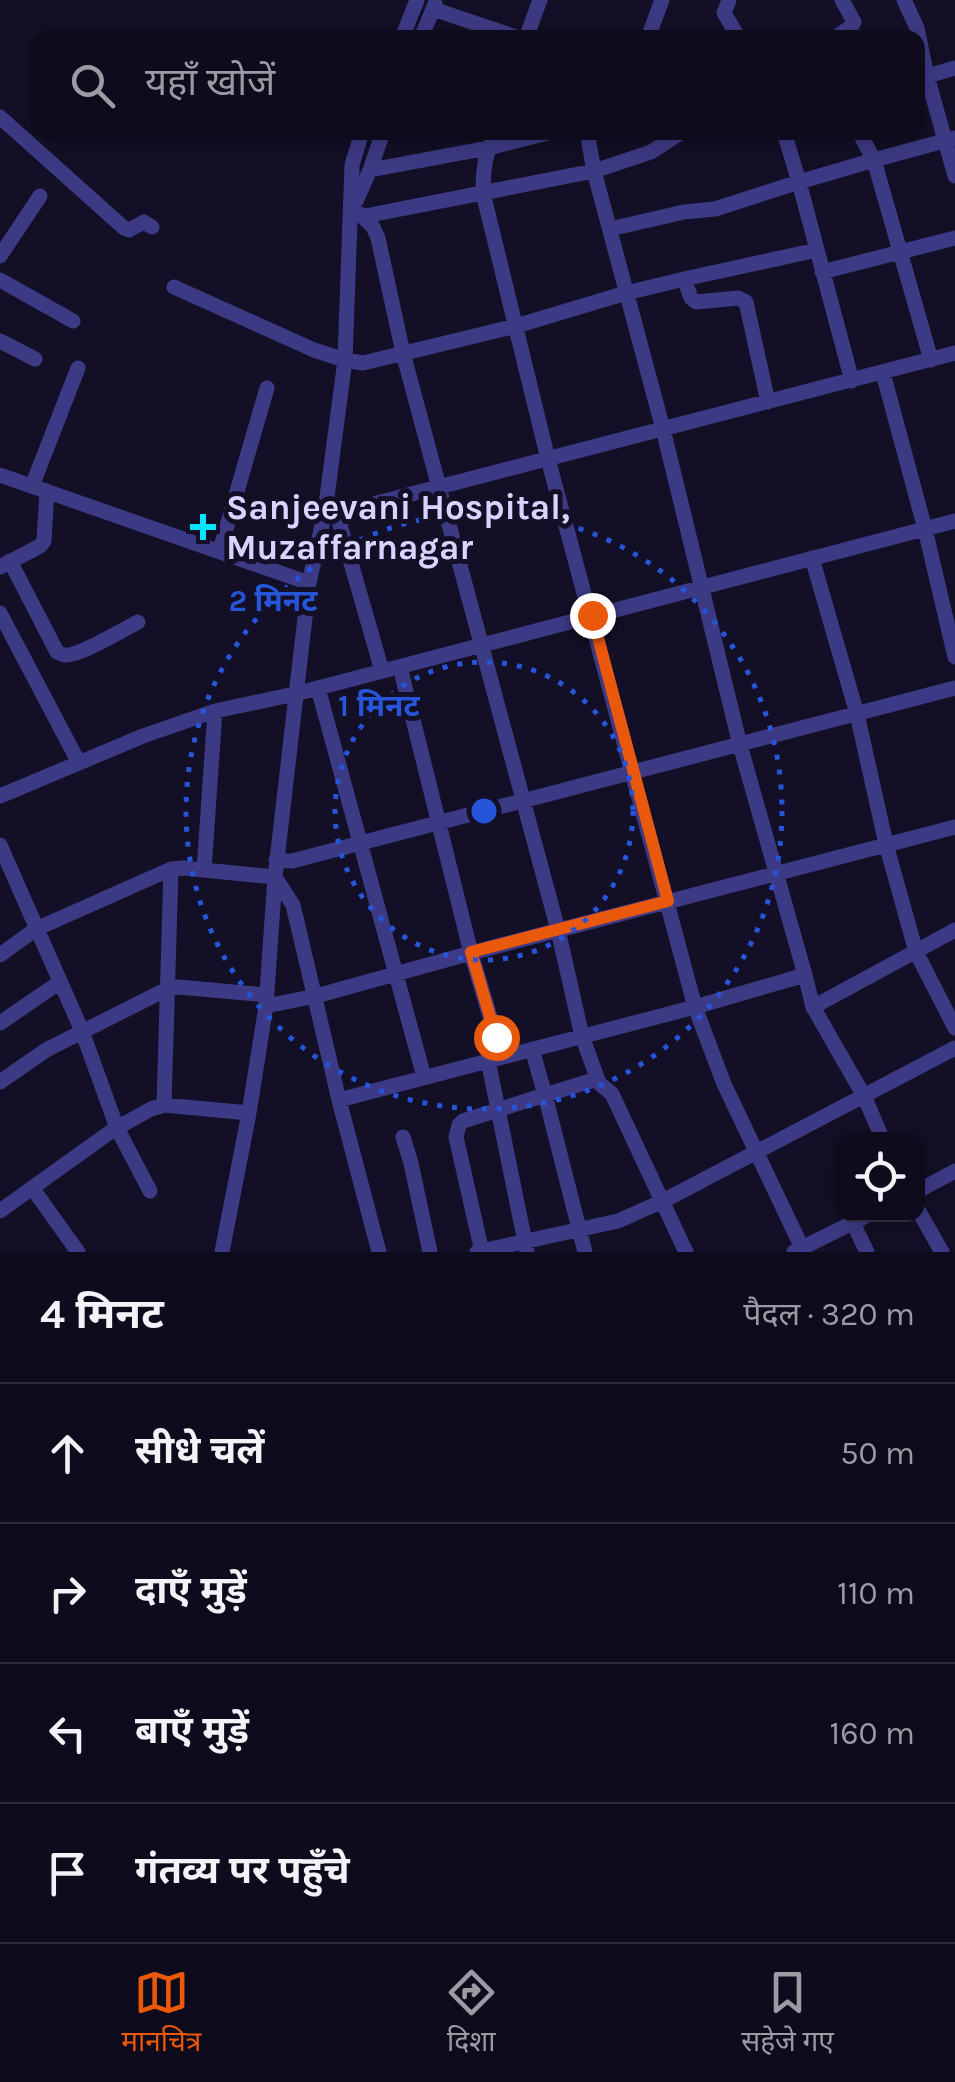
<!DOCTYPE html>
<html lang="hi">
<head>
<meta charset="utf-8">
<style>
  body { margin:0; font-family:Karla,"Noto Sans Devanagari",sans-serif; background:#1c1929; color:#f1f3f6 }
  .controls { position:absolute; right:30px; bottom:30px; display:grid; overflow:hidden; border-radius:20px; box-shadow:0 5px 25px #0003 }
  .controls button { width:90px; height:90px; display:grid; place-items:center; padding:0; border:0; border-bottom:2px solid #2e2b3b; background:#0e0b1c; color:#f1f3f6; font:50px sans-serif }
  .stop { position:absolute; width:30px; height:30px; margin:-22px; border:8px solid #ea580c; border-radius:50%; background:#fff }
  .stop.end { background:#ea580c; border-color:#fff; box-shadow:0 2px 10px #0008 }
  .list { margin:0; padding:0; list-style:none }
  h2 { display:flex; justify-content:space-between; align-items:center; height:130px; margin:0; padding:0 40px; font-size:42px }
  h2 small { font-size:32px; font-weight:400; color:#9b9ba3 }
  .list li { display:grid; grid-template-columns:65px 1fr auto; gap:30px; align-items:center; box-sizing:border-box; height:140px; padding:0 40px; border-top:2px solid #2e2b3b }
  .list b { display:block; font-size:38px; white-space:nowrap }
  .list em { font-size:32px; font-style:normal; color:#9b9ba3 }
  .icon { flex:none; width:55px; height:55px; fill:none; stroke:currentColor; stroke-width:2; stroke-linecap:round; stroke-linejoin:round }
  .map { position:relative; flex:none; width:955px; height:1252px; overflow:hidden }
  .search { position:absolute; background:#0e0b1c; box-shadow:0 5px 25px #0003; left:30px; right:30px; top:30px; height:110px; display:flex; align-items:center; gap:25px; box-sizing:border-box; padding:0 35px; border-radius:20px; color:#9b9ba3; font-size:38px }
  .sheet { height:690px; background:#0e0b1c }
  nav { display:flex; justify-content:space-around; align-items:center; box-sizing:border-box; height:140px; border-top:2px solid #2e2b3b; background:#0e0b1c; font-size:28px; color:#9b9ba3 }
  nav a { display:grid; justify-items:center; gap:5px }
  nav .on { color:#ea580c }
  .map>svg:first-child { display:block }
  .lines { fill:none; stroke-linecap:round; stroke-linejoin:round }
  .minor { stroke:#3d3a85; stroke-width:15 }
  .route { stroke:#ea580c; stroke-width:12 }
  .ring { fill:none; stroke:#2655da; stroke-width:5; stroke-dasharray:5 10 }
  .poi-dot { fill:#00e5ff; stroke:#130f26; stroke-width:4 }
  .labels { text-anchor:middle; stroke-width:10; stroke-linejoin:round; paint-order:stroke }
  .poi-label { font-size:35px; font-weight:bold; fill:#d9d4ff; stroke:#130f26; text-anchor:start }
  .centre { fill:#2655da; stroke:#130f26; stroke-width:5 }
  .ring-label { font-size:30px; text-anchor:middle; font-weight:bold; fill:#2655da; stroke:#130f26; stroke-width:10; stroke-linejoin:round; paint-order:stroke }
</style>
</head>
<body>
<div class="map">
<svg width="955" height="1252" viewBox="0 0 955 1252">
  <rect width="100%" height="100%" fill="#130f26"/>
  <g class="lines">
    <!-- minor -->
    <path class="minor" d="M729,0L724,13L739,38
      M904,0L917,28L927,76L955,176
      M433,9L519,38
      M402,38L417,0
      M421,38L435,4
      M526,38L540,0
      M648,38L662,0
      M835,38L852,26L854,22L842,0
      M920,78L955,68
      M0,117L124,228L129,230L144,222L152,227
      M496,132C485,153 483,170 483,193L548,459L695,1007L724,1084L804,1252
      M587,132L594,171L651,152L682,132
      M859,132L874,160L955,138
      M370,170L488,148L551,132
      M356,201L370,170L383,132
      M360,214L373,227L378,238L403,353L558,930L582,1036L599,1083L612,1094L686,1252
      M610,229L684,212L715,209L799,182L784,132
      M0,256L40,196
      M822,272L955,238
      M684,279L817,250
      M0,280L73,321
      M174,287L314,350L345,360L363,363L516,326L626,293L684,279L691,298L696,302L738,298L746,302L768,402
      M0,341L35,359
      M883,373L925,529L955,657
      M852,381L799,182L874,160L931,360
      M0,475L309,583
      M32,486L78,368
      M337,514L382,671
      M323,517L955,353
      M220,550L267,388
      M812,558L857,714L886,844L916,952L955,1028
      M10,561L57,652C60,653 62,655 65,655C78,657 124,629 138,622
      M0,567L40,546L44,541L47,491
      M0,613L79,763
      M400,667L471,953L502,1057
      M318,688L424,1077
      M0,796L143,736L215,711L295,694L955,521
      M0,845L82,1031L117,1128L150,1191
      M276,860L292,861L955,688
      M204,870L215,711
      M0,955L36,929L171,869L183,868L275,877L293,905L339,1100L379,1252
      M805,975L813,1007L864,1096L883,1140
      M266,1006L316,996L471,953L955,827
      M813,1007L955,930
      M0,1023L60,982
      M488,1060L527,1252
      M0,1082L46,1050L167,989L178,987L266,995
      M339,1100L695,1007L805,975L740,745L663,429L594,171L365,216
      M164,1105L171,869
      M403,1137L411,1163L430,1252
      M33,1189L78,1252
      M918,1191L955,1171
      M918,1210L942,1252
      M0,1211L113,1130L151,1109L164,1105L249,1113
      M853,1223L867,1252
      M222,1252L249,1113L266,1006L275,877L309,583L325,512L345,360L352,165L362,132
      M477,1252L618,1221L663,1201L955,1048
      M482,1252L456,1137L459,1125L463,1121L545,1095L532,1049
      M585,1252L545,1095L597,1079
      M794,1252L870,1214"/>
  </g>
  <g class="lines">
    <!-- route -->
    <path class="route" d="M496,1037L471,952L668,901L592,615"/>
  </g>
  <!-- distance rings -->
  <g class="ring">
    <circle cx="484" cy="811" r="149"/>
    <circle cx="484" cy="811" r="298"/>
  </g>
  <!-- markers -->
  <path class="poi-dot" d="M198 512h10v10h10v10h-10v10h-10v-10h-10v-10h10z"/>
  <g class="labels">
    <!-- poi labels -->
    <g class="poi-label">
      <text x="226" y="519">Sanjeevani Hospital,<tspan x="226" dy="40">Muzaffarnagar</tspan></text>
    </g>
  </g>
  <circle cx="484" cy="811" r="15" class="centre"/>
  <g class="ring-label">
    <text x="273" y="611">2 मिनट</text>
    <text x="379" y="716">1 मिनट</text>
  </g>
</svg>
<div class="controls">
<button><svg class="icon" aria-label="locate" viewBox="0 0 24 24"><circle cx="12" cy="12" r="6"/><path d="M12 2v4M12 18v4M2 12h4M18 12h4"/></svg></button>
</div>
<div class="stop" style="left:496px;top:1037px"></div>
<div class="stop end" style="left:592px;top:615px"></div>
<div class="search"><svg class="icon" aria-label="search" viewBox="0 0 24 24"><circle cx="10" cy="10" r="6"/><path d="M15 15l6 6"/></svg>यहाँ खोजें</div>
</div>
<section class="sheet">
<h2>4 मिनट<small>पैदल · 320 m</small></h2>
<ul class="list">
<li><svg class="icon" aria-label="ahead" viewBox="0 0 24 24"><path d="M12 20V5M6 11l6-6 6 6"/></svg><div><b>सीधे चलें</b></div><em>50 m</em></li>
<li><svg class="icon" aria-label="right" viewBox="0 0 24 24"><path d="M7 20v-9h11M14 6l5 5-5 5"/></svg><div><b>दाएँ मुड़ें</b></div><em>110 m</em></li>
<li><svg class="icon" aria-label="left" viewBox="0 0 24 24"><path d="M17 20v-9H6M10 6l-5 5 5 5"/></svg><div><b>बाएँ मुड़ें</b></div><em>160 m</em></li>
<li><svg class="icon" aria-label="arrive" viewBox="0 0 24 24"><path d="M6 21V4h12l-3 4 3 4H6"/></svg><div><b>गंतव्य पर पहुँचे</b></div></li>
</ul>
</section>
<nav>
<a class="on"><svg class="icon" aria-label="map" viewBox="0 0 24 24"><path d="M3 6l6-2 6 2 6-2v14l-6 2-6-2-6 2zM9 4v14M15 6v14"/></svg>मानचित्र</a>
<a><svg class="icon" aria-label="directions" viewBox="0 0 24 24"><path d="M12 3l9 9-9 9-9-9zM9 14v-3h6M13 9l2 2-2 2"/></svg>दिशा</a>
<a><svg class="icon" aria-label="saved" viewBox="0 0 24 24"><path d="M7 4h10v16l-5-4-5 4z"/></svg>सहेजे गए</a>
</nav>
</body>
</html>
